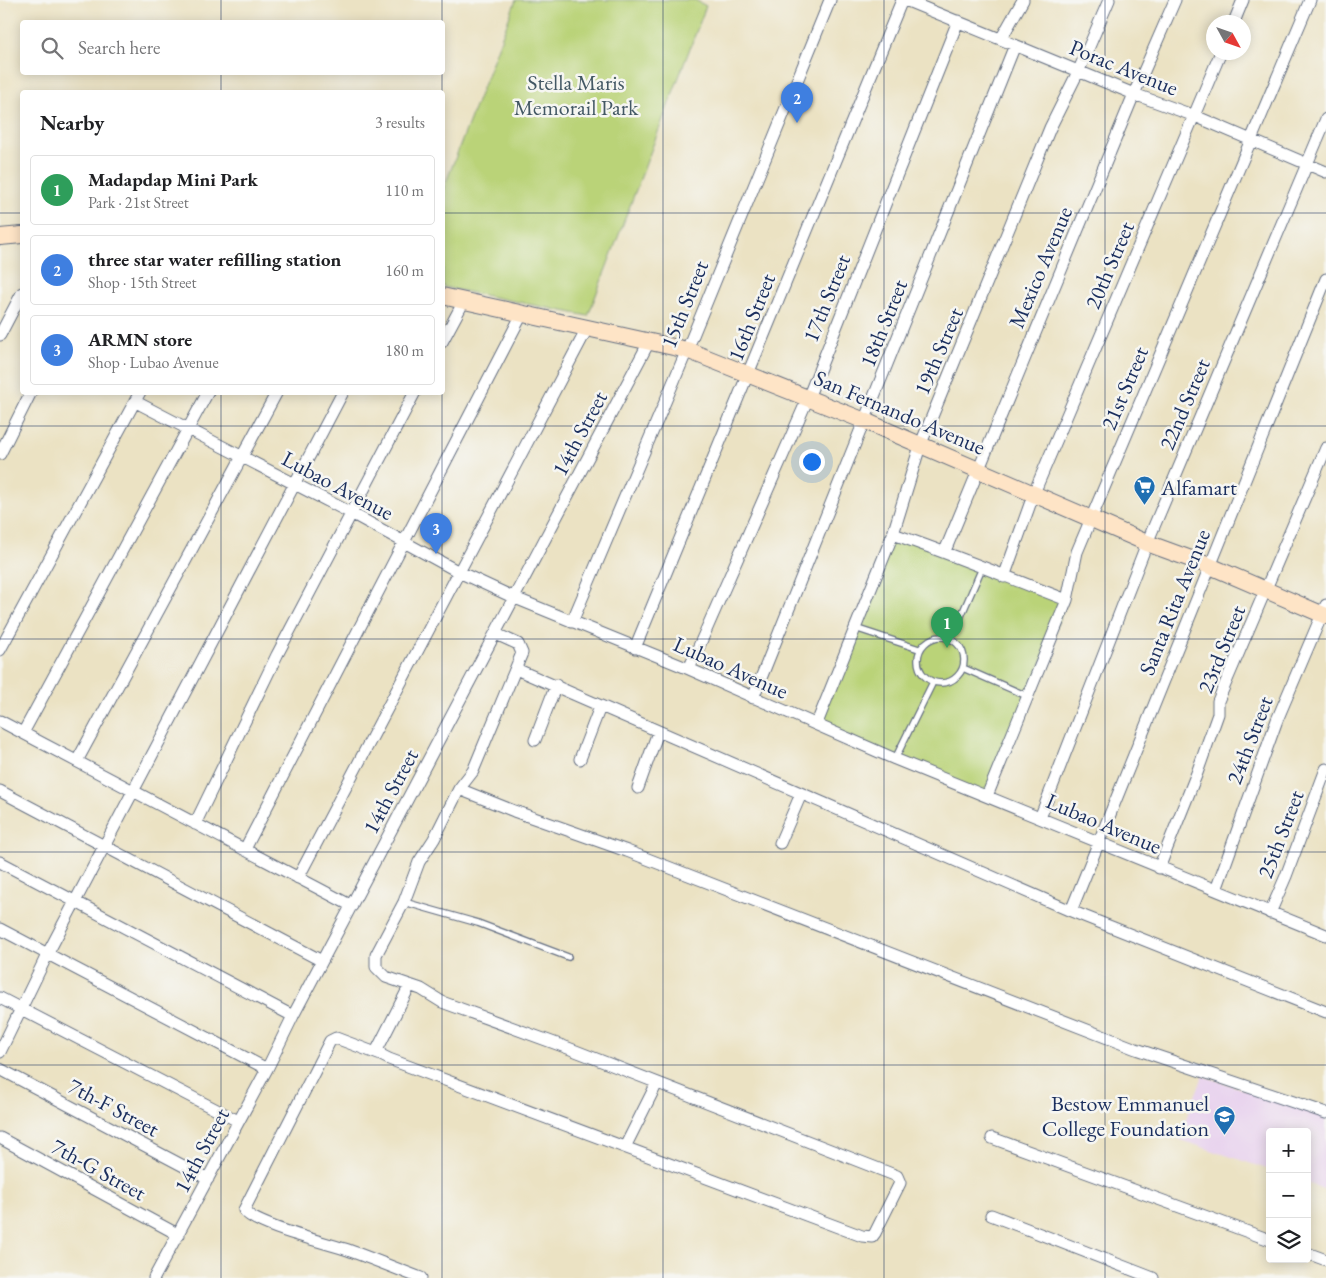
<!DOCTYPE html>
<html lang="en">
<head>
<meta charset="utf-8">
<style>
  body { margin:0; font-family:"EB Garamond",serif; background:#f2f2f2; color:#202124 }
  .controls { position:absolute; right:15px; bottom:15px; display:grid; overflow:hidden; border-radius:5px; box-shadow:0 2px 12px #0003 }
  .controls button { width:45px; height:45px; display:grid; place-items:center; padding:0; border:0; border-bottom:1px solid #e0e0e0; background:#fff; color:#202124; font:25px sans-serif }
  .compass { position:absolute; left:1206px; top:15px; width:45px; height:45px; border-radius:50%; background:#fff; box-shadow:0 2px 12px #0003; rotate:130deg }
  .you { position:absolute; left:811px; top:461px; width:18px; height:18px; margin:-12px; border:4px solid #fff; border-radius:50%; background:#1a73e8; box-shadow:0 0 0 8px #1a73e833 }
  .badge { display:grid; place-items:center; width:32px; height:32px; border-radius:50%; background:#1f6fb2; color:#fff; font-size:16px; font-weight:700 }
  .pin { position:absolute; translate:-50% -41px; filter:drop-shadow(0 1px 2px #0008) }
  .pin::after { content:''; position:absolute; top:26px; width:18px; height:15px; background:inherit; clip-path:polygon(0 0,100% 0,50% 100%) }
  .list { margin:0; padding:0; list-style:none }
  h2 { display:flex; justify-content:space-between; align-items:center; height:65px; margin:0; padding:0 20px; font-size:21px }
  h2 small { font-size:16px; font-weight:400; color:#757577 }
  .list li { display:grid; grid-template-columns:32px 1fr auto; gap:15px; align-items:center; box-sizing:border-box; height:70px; margin:0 10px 10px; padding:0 10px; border:1px solid #e0e0e0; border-radius:5px }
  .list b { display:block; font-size:19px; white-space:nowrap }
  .list p { margin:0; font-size:16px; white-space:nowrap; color:#757577 }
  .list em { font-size:16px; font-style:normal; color:#757577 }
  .icon { flex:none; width:28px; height:28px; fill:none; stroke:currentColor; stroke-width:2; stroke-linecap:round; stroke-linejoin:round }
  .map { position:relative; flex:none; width:1326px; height:1278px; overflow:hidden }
  .search { position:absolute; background:#fff; box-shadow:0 2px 12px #0003; left:20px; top:20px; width:425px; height:55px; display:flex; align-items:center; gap:12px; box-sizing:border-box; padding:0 18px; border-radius:5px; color:#757577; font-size:19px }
  .panel { position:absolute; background:#fff; box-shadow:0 2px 12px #0003; left:20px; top:90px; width:425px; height:305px; border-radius:5px }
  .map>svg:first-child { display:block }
  .built { fill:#e8d2ee }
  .green { fill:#bad378; stroke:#6a816b }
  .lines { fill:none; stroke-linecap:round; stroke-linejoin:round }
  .service-casing { stroke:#646e81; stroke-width:8 }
  .minor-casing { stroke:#646e81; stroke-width:13 }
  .secondary-casing { stroke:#646e81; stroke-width:18 }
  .service { stroke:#fff; stroke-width:5.5 }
  .minor { stroke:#fff; stroke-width:11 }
  .secondary { stroke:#fee4c6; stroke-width:16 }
  .grid { fill:none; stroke:#1b2f5e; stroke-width:1; stroke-opacity:0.55 }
  .labels { text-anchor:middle; stroke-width:5; stroke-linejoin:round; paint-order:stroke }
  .street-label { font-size:22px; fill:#1b2f5e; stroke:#f6f6f2 }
  .park-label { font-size:22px; fill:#435864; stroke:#f6f6f2 }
  .poi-label { font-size:22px; fill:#1b2f5e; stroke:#f6f6f2; text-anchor:start }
</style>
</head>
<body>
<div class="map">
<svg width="1326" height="1278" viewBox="0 0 1326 1278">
  <rect width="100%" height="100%" fill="#f6f6f2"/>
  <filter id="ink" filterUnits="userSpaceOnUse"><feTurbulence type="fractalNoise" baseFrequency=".02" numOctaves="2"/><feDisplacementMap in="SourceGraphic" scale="10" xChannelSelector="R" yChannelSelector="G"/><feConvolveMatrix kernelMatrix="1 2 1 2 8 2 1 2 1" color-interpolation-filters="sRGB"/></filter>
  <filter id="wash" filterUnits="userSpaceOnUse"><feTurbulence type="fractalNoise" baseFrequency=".0096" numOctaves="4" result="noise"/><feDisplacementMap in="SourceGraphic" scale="20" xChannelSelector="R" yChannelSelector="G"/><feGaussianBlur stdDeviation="1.12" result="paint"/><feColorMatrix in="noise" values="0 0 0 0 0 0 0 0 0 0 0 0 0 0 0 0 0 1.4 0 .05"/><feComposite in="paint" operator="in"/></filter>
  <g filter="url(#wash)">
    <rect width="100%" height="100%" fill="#ebe2c3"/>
    <!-- built -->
    <path class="built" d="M1203,1076L1326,1117V1190L1307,1183V1132H1270V1170L1178,1139Z"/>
    <!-- green -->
    <path class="green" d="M516,0H695L706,6L588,316L443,287V190Z
      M893,534L1067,600L987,796L817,723Z"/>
  </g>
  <g filter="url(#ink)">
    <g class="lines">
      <defs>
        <path id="service" d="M855,628L919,649
          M918 660a23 23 0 1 1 46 0a23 23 0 1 1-46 0Z
          M951,639L982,568
          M963,668L1027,696
          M895,759L933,682
          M404,902L478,923L568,957"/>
        <path id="minor" d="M905,0L1134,94L1195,116L1326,172
          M1234,22L1243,0
          M1001,39L1023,0
          M0,335L22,293
          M442,342L464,301
          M136,402L351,513L459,572L515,598L689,669L895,759L1326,935
          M0,454L31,392
          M893,534C952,554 1009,578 1067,600
          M945,551L1134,94L1175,0
          M1004,577L1034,493L1221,52
          M572,622L687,350L830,0
          M496,634L518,644L522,653L473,771L459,789L514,811L627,851L1136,1049L1326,1113
          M635,648L902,0
          M0,650L140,392
          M516,669L1071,911L1326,1012
          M689,669L808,398L958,21
          M753,698L1015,45
          M0,721L352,906
          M817,723L893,534L920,446L1050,128L1079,70L1109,0
          M23,733L208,392
          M535,740L556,685
          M580,759L600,707
          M77,761L277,392
          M638,788L658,732
          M0,791L322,961
          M987,796L1067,600L1077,552L1310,0
          M1040,818L1147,543L1326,119
          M195,824L277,655L415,392
          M780,843L801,794
          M245,849L522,314
          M0,862L293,1016
          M1159,868L1197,773L1218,714V701L1326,448
          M298,878L588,327
          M1216,890L1277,720L1326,605
          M1071,911L1326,279
          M1270,913L1286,876L1326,769
          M0,929L267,1069
          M410,985L378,1048L381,1055L389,1059L862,1236L872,1237L875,1233L900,1183L897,1176L568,1048L442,1002L421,989L386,977L376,967V955L404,902L419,862L434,839L459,789
          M0,998L238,1121
          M0,1052L48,953L343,392
          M381,1055L336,1038L330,1041L244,1210C254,1226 328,1243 348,1250C373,1259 397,1269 421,1278
          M0,1069L208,1179
          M0,1138L179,1235
          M992,1138L1270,1240
          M625,1147L657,1083
          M991,1215L1153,1278
          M1307,1253L1326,1260
          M154,1278L267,1069L293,1016L649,342"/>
        <path id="secondary" d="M0,237L22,235
          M442,296L687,350L865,421L1147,543L1210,566L1326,616"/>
      </defs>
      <!-- service casing -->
      <use href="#service" class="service-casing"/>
      <!-- minor casing -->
      <use href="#minor" class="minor-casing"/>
      <!-- secondary casing -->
      <use href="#secondary" class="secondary-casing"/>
      <!-- service -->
      <use href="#service" class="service"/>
      <!-- minor -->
      <use href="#minor" class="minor"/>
      <!-- secondary -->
      <use href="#secondary" class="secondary"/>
    </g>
  </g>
  <!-- grid -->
  <path class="grid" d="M221,0V22M442,0V22M663,0V1278M884,0V1278M1105,0V1278M221,72V92M442,72V92M0,213H22M442,213H1326M221,392V1278M442,392V1278M0,426H1326M0,639H1326M0,852H1326M0,1065H1326"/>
  <!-- icons -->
  <defs>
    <symbol id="supermarket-pin" viewBox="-11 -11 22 30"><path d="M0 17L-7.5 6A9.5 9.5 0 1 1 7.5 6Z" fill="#1f6fb2" stroke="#f6f6f2"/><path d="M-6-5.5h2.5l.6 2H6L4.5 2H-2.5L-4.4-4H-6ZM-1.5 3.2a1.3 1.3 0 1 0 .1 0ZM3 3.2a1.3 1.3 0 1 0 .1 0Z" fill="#fff"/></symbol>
    <symbol id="university-pin" viewBox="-11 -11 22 30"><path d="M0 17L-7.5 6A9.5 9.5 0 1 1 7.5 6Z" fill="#1f6fb2" stroke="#f6f6f2"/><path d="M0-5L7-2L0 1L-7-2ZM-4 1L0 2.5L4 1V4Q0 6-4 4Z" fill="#fff"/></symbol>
  </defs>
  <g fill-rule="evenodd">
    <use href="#supermarket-pin" x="1132" y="474" width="25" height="34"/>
    <use href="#university-pin" x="1212" y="1104" width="25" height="34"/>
  </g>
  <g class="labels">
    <!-- street labels -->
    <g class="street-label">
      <text transform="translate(1124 67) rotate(22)" y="8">Porac Avenue</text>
      <text transform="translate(1109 265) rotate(-67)" y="8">20th Street</text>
      <text transform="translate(1040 267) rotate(-67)" y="8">Mexico Avenue</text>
      <text transform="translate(826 298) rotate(-68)" y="8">17th Street</text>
      <text transform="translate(684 304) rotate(-68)" y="8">15th Street</text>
      <text transform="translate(751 317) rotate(-68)" y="8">16th Street</text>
      <text transform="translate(883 323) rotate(-68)" y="8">18th Street</text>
      <text transform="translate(938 351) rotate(-67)" y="8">19th Street</text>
      <text transform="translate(1124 388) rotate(-67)" y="8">21st Street</text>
      <text transform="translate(1184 404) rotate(-67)" y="8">22nd Street</text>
      <text transform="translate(900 412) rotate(23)" y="8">San Fernando Avenue</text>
      <text transform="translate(579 433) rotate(-62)" y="8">14th Street</text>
      <text transform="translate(338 485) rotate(28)" y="8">Lubao Avenue</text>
      <text transform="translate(1174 602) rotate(-68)" y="8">Santa Rita Avenue</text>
      <text transform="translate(1221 649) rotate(-68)" y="8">23rd Street</text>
      <text transform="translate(731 667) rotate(24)" y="8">Lubao Avenue</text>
      <text transform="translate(1249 740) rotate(-69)" y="8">24th Street</text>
      <text transform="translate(390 791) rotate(-62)" y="8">14th Street</text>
      <text transform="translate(1104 823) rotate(23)" y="8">Lubao Avenue</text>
      <text transform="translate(1280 834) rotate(-69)" y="8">25th Street</text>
      <text transform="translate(114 1107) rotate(28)" y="8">7th-F Street</text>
      <text transform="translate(201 1150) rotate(-62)" y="8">14th Street</text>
      <text transform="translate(99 1169) rotate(29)" y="8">7th-G Street</text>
    </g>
    <!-- park labels -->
    <g class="park-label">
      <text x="576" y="90">Stella Maris<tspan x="576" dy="25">Memorail Park</tspan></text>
    </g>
    <!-- poi labels -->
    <g class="poi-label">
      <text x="1161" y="495">Alfamart</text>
      <text x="1209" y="1111" text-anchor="end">Bestow Emmanuel<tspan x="1209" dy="25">College Foundation</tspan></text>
    </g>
  </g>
</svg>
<div class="controls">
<button>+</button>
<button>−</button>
<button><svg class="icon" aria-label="layers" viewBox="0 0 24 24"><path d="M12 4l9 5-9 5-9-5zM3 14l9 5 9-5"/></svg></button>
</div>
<svg class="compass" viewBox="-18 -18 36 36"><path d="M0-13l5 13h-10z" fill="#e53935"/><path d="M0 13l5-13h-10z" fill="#757577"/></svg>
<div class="you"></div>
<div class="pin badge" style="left:947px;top:648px;background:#2e9e5b">1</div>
<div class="pin badge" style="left:797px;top:123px;background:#3f7fe0">2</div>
<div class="pin badge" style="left:436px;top:554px;background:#3f7fe0">3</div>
<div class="search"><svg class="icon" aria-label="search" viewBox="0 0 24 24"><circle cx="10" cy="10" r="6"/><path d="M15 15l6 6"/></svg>Search here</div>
<section class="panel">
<h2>Nearby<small>3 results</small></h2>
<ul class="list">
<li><span class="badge" style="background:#2e9e5b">1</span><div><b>Madapdap Mini Park</b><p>Park · 21st Street</p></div><em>110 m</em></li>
<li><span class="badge" style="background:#3f7fe0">2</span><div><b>three star water refilling station</b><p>Shop · 15th Street</p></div><em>160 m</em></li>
<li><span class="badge" style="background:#3f7fe0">3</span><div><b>ARMN store</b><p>Shop · Lubao Avenue</p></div><em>180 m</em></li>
</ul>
</section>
</div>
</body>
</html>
